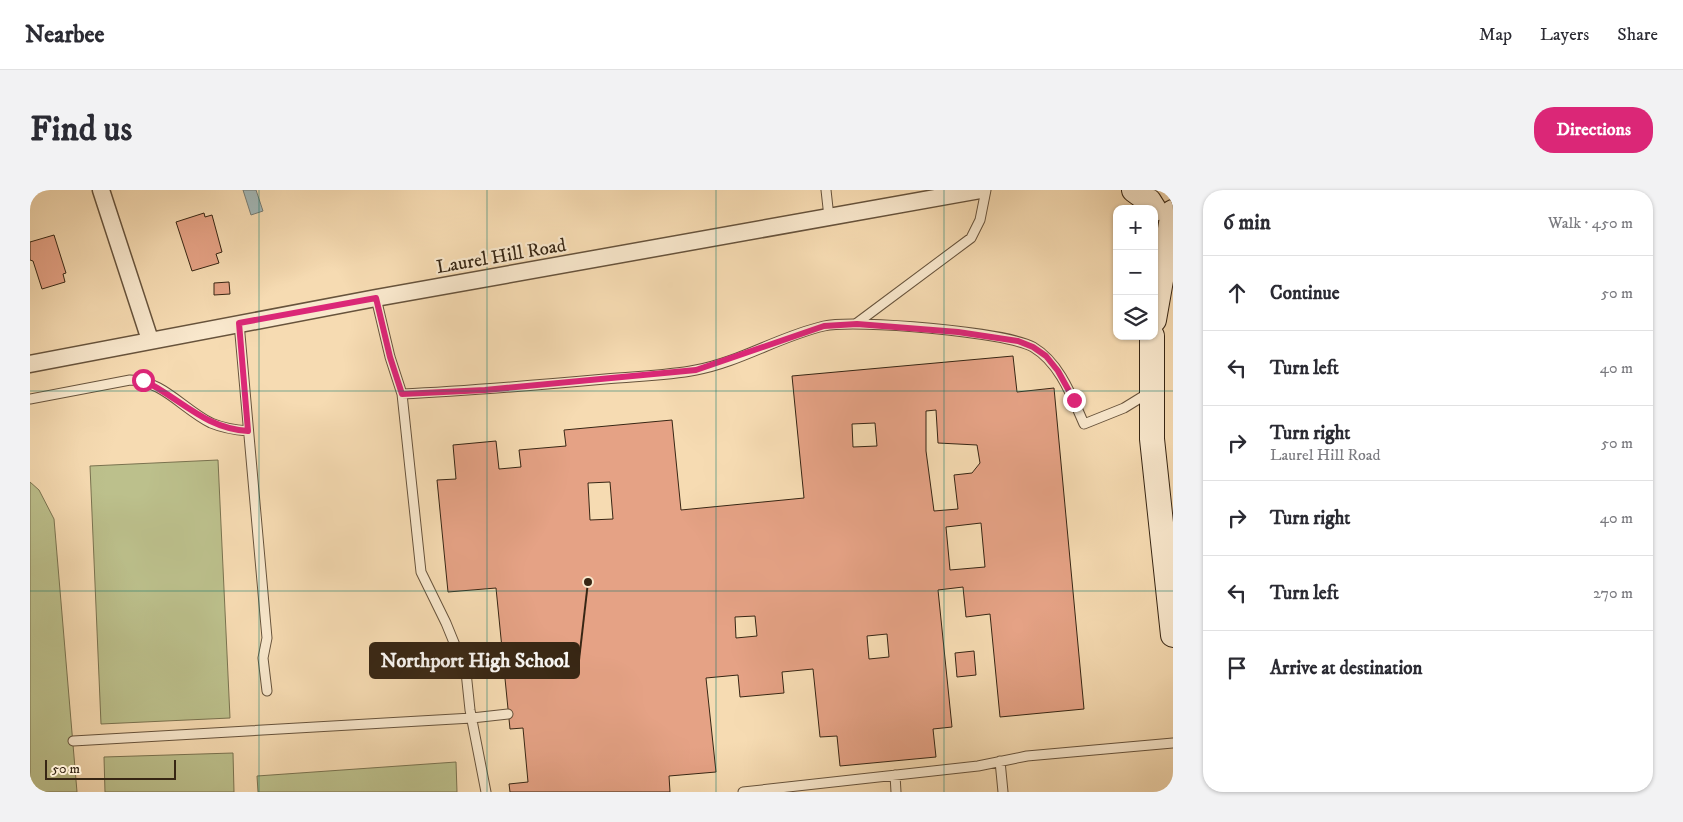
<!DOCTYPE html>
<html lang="en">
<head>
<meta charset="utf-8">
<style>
  body { margin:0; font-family:"IM FELL DW Pica",serif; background:#f2f2f3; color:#2b2b33 }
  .controls { position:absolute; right:15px; top:15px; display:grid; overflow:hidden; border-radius:10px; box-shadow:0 1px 4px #0004 }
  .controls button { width:45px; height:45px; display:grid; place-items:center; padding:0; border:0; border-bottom:1px solid #e1e1e2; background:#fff; color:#2b2b33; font:25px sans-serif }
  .scale { position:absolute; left:15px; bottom:12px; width:131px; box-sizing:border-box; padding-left:5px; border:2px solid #372614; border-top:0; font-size:14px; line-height:18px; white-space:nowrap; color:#372614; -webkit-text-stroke:4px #f9e8cd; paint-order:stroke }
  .stop { position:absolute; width:15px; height:15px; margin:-11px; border:4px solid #db2777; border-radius:50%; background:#fff }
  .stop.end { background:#db2777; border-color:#fff; box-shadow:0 1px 5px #0008 }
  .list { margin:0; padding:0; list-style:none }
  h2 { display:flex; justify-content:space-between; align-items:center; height:65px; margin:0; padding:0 20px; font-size:21px }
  h2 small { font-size:16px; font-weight:400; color:#7c7c81 }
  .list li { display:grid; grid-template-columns:32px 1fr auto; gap:15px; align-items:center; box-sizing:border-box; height:75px; padding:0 20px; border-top:1px solid #e1e1e2 }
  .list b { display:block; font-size:19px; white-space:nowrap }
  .list p { margin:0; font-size:16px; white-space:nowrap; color:#7c7c81 }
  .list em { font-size:16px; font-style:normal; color:#7c7c81 }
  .icon { flex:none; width:28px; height:28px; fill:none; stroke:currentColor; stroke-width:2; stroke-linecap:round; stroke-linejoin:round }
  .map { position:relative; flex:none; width:1143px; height:602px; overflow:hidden; border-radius:20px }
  header { display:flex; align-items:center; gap:30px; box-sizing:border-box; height:70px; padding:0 25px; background:#fff; border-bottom:1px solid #e1e1e2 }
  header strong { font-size:24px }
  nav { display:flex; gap:28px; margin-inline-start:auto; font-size:18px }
  .intro { display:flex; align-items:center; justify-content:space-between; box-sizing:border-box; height:120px; padding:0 30px }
  h1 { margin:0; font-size:35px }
  .button { padding:12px 22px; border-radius:20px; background:#db2777; color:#fff; font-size:18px; font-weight:700 }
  main { display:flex; gap:30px; padding:0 30px }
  aside { flex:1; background:#fff; border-radius:20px; box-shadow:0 1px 4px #0004 }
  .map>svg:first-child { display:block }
  .green { fill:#bcc08c; stroke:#7a7350 }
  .water { fill:#a3b8b8; stroke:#787e76 }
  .building { fill:#e5a285; stroke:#372614; fill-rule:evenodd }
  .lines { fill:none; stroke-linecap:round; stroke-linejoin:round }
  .lane-casing { stroke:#67533c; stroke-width:11 }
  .street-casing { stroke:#67533c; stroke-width:19 }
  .secondary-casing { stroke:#372614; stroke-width:26 }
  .lane { stroke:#f9e8cd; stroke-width:9 }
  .street { stroke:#f9e8cd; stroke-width:16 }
  .secondary { stroke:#f9e8cd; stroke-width:24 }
  .route { stroke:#db2777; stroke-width:6 }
  .grid { fill:none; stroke:#0f766e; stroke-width:1; stroke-opacity:0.55 }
  .labels { text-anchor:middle; stroke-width:4.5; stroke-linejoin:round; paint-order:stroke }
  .street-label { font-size:19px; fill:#372614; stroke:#f9e8cd }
  .leader { fill:none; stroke:#372614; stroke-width:2 }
  .callout-dot { fill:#372614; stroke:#f9e8cd; stroke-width:2 }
  .callout { fill:#372614; stroke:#372614; stroke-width:2 }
  .callout-label { font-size:20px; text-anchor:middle; font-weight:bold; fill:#fff }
</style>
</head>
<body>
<header>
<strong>Nearbee</strong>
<nav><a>Map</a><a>Layers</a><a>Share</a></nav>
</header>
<div class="intro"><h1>Find us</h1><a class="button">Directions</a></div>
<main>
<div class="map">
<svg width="1143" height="602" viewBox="0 0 1143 602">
  <rect width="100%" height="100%" fill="#f6dbb2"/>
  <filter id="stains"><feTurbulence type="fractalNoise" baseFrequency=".004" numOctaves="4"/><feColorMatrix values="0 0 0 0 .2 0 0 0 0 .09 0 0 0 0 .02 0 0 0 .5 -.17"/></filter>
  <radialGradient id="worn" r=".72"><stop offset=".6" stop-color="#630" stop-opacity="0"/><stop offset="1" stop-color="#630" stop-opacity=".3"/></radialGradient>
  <!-- green -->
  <path class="green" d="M188,270L200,528L71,534L60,276Z
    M0,292L9,300L24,329L47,602H0Z
    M203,563L204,602H75L74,567Z
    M426,572L427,602H228L227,586Z"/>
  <!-- water -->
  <path class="water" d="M213,0H226L233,21L221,25Z"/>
  <!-- building -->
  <path class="building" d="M174,23L175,27L182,25L192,62L186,64L189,73L162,81L146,32Z
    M24,45L36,83L33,84L35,92L12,99L3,71L0,70V52Z
    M199,92L200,104L184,105V93Z
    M983,166L987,202L1024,198L1054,519L970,527L960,424L936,427L933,397L908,400L922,537L903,539L906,567L810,576L807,546L790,547L783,479L752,482L754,503L710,507L708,485L676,488L686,582L639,586L640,602H480L479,594L498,592L493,538L480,539L466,398L418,402L407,290L426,289L423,255L466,251L469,279L491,277L489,260L536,256L534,240L642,230L651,320L774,308L762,186ZM906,220L908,253L947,255L950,273L942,283L924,285L928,319L904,321L896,261V221ZM845,233L847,256L823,257L822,234ZM580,292L583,329L560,330L558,293ZM951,333L955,377L920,380L916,337ZM725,426L727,446L706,448L705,427ZM857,444L859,467L839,469L837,446Z
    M944,461L946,485L927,487L925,463Z"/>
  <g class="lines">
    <defs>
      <path id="lane" d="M796,0L799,27
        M346,108L360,167L372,204L391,382L416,433L436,482L440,520L456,602
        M209,133L237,448L233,468L237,501
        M827,133L941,48L950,30L956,0
        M372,204C440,201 508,195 575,189C605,186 636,186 666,180C710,172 750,146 794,136C825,129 977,142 1003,157C1030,173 1042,207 1054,234L1094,218L1120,202
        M0,209L100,190C132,190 153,219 181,233C193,238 205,240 218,241
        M43,551L442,528L478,524
        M970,571L973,602
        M865,585L866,602
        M713,602L948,576L997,566L1143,553"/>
      <path id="street" d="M71,0L120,150
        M0,174L346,108L950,0"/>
      <path id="secondary" d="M1104,0L1119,11L1124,19
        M1124,130L1143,22
        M1122,146V249L1143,445"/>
    </defs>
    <!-- lane casing -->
    <use href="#lane" class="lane-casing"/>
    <!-- street casing -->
    <use href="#street" class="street-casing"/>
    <!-- secondary casing -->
    <use href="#secondary" class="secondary-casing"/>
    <!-- lane -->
    <use href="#lane" class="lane"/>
    <!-- street -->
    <use href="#street" class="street"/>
    <!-- secondary -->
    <use href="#secondary" class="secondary"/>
  </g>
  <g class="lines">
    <!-- route -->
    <path class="route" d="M113,190C151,209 174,238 218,241L209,133L346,108L360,167L372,204L455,200L666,180L794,136L827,134L928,142L988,151L1003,157L1016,166L1028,181L1044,210"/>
  </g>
  <!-- grid -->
  <path class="grid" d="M229,0V602M457,0V602M686,0V602M914,0V602M0,201H1143M0,401H1143"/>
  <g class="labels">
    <!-- street labels -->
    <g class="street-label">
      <text transform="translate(471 65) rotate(-10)" y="7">Laurel Hill Road</text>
    </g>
  </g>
  <!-- callouts -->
  <path class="leader" d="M558 392L549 470"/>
  <circle class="callout-dot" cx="558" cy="392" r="5"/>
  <rect class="callout" x="340" y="453" width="209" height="35" rx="5"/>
  <g class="callout-label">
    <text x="445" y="477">Northport High School</text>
  </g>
  <rect width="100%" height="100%" filter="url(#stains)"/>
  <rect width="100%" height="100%" fill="url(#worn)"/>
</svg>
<div class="controls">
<button>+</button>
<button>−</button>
<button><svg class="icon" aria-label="layers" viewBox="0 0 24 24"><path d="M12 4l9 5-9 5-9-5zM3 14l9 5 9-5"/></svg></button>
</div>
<div class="scale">50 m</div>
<div class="stop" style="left:113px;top:190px"></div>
<div class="stop end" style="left:1044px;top:210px"></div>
</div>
<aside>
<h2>6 min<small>Walk · 450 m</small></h2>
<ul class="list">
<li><svg class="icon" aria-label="ahead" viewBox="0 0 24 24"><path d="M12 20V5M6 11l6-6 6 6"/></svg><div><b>Continue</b></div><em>50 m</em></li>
<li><svg class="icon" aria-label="left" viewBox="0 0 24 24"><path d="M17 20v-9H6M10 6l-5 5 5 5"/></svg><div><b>Turn left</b></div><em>40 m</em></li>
<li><svg class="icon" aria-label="right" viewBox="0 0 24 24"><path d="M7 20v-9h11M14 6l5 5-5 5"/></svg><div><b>Turn right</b><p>Laurel Hill Road</p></div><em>50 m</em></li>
<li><svg class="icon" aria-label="right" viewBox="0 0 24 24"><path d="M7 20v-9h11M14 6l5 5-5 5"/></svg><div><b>Turn right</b></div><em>40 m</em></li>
<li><svg class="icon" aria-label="left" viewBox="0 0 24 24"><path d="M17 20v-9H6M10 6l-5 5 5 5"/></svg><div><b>Turn left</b></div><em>270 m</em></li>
<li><svg class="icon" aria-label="arrive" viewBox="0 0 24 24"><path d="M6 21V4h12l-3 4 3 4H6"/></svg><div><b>Arrive at destination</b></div></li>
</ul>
</aside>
</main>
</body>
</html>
